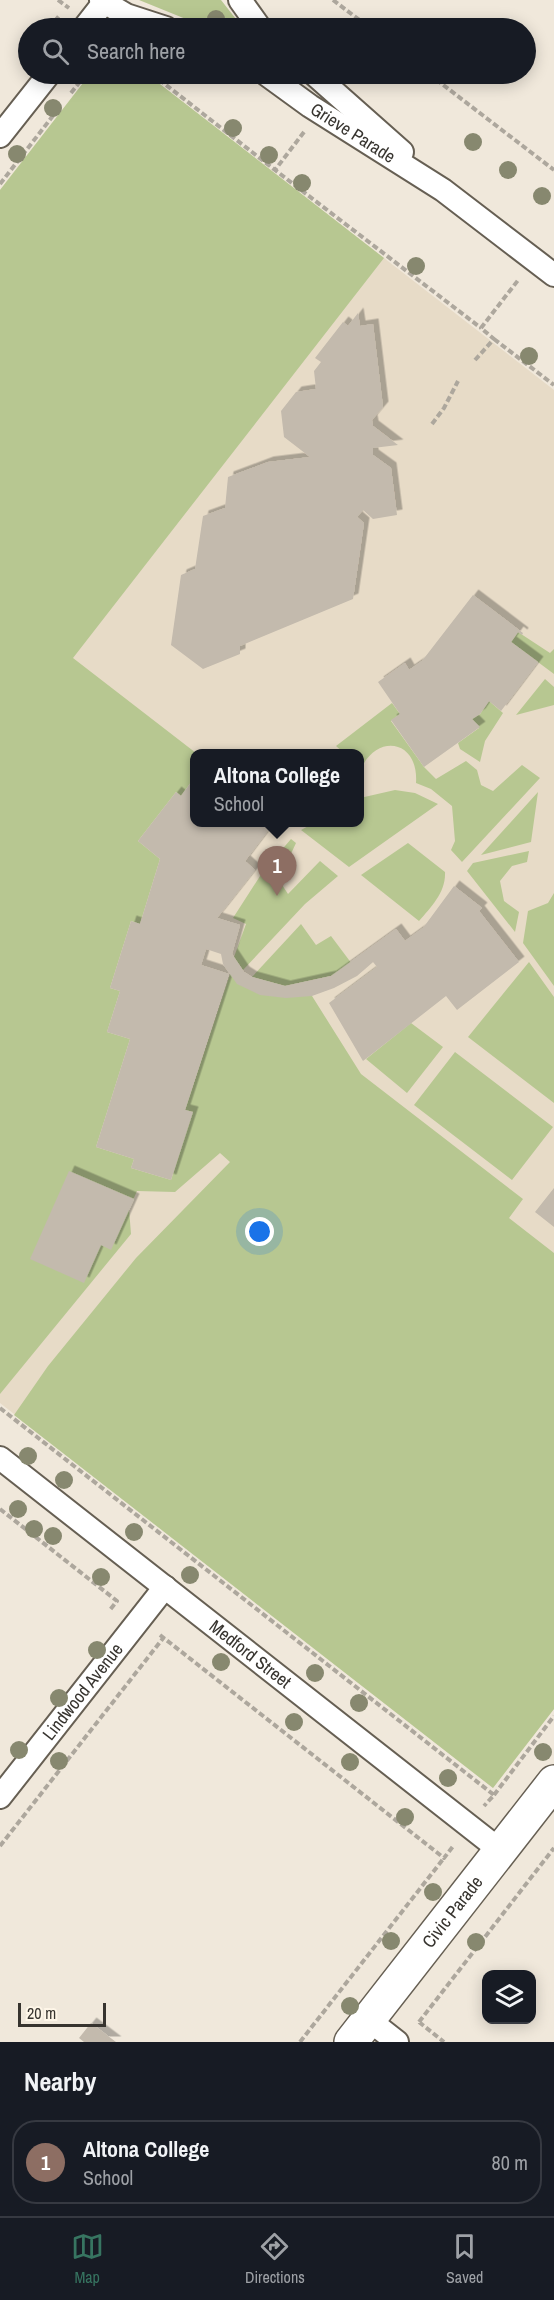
<!DOCTYPE html>
<html lang="en">
<head>
<meta charset="utf-8">
<style>
  body { margin:0; font-family:"Archivo Narrow",sans-serif; background:#242831; color:#f1f3f6 }
  .controls { position:absolute; right:18px; bottom:18px; display:grid; overflow:hidden; border-radius:12px; box-shadow:0 3px 15px #0003 }
  .controls button { width:54px; height:54px; display:grid; place-items:center; padding:0; border:0; border-bottom:2px solid #363941; background:#171b24; color:#f1f3f6; font:30px sans-serif }
  .scale { position:absolute; left:18px; bottom:15px; width:88px; box-sizing:border-box; padding-left:6px; border:3px solid #37342f; border-top:0; font-size:16px; line-height:21px; white-space:nowrap; color:#37342f; -webkit-text-stroke:4px #fef6e8; paint-order:stroke }
  .you { position:absolute; left:260px; top:1232px; width:21px; height:21px; margin:-15px; border:4px solid #fff; border-radius:50%; background:#1a73e8; box-shadow:0 0 0 9px #1a73e833 }
  .badge { display:grid; place-items:center; width:39px; height:39px; border-radius:50%; background:#377561; color:#fff; font-size:20px; font-weight:700 }
  .pin { position:absolute; translate:-50% -50px; filter:drop-shadow(0 2px 3px #0008) }
  .pin::after { content:''; position:absolute; top:32px; width:21px; height:18px; background:inherit; clip-path:polygon(0 0,100% 0,50% 100%) }
  .popup { position:absolute; left:190px; top:749px; width:174px; height:78px; box-sizing:border-box; display:grid; place-content:center; border-radius:12px; background:#171b24; filter:drop-shadow(0 2px 4px #0005); font-size:20px; white-space:nowrap; color:#9ea1a6 }
  .popup b { font-size:22px; color:#f1f3f6 }
  .popup::after { content:''; position:absolute; left:50%; top:100%; margin-left:-12px; border:12px solid transparent; border-top-color:#171b24 }
  .list { margin:0; padding:0; list-style:none }
  h2 { display:flex; justify-content:space-between; align-items:center; height:78px; margin:0; padding:0 24px; font-size:26px }
  h2 small { font-size:20px; font-weight:400; color:#9ea1a6 }
  .list li { display:grid; grid-template-columns:39px 1fr auto; gap:18px; align-items:center; box-sizing:border-box; height:84px; margin:0 12px 12px; padding:0 12px; border:2px solid #363941; border-radius:24px }
  .list b { display:block; font-size:22px; white-space:nowrap }
  .list p { margin:0; font-size:20px; white-space:nowrap; color:#9ea1a6 }
  .list em { font-size:20px; font-style:normal; color:#9ea1a6 }
  .icon { flex:none; width:33px; height:33px; fill:none; stroke:currentColor; stroke-width:2; stroke-linecap:round; stroke-linejoin:round }
  .map { position:relative; flex:none; width:554px; height:2042px; overflow:hidden }
  .search { position:absolute; background:#171b24; box-shadow:0 3px 15px #0003; left:18px; right:18px; top:18px; height:66px; display:flex; align-items:center; gap:15px; box-sizing:border-box; padding:0 21px; border-radius:33px; color:#9ea1a6; font-size:22px }
  .sheet { height:174px; background:#171b24 }
  nav { display:flex; justify-content:space-around; align-items:center; box-sizing:border-box; height:84px; border-top:2px solid #363941; background:#171b24; font-size:16px; color:#9ea1a6 }
  nav a { display:grid; justify-items:center; gap:3px }
  nav .on { color:#377561 }
  .map>svg:first-child { display:block }
  .built { fill:#e7dbc7; fill-rule:evenodd }
  .green { fill:#b7c791 }
  .building { fill:#c3baad; filter:url(#shadow) }
  .lines { fill:none; stroke-linecap:round; stroke-linejoin:round }
  .street-casing { stroke:#665f53; stroke-width:26 }
  .secondary-casing { stroke:#665f53; stroke-width:36 }
  .path { stroke:#ada79d; stroke-width:4; stroke-dasharray:6 3; stroke-linecap:butt }
  .street { stroke:#fff; stroke-width:22 }
  .secondary { stroke:#fff; stroke-width:33 }
  .tree { fill:#87886f }
  .labels { text-anchor:middle; stroke-width:4.5; stroke-linejoin:round; paint-order:stroke }
  .street-label { font-size:18px; fill:#37342f; stroke:#fef6e8 }
</style>
</head>
<body>
<div class="map">
<svg width="554" height="2042" viewBox="0 0 554 2042">
  <defs>
    <filter id="shadow"><feDropShadow dx="5.5" dy="-5.5" stdDeviation="0" flood-color="#0004"/></filter>
  </defs>
  <rect width="100%" height="100%" fill="#f0e8db"/>
  <!-- built -->
  <path class="built" d="M90,74H147L554,390V1709L493,1788L0,1403V190ZM194,754H360V822H194Z"/>
  <!-- green -->
  <path class="green" d="M139,0H221L243,28H208Z
    M90,74H147L384,258L73,658L196,753L194,778L181,796L176,792L138,841L160,859L140,924L131,921L110,988L120,991L107,1032L130,1039L96,1147L134,1159L131,1168L171,1180L192,1112L185,1110L230,974L312,996L361,1074L523,1199L509,1218L554,1253V1709L493,1788L14,1415L48,1366L136,1258L230,1162L220,1153L175,1192L137,1191L129,1209L131,1234L0,1394V190Z
    M518,632L550,653L554,649V674L511,642Z
    M545,679L554,687V705L516,715Z
    M489,701L503,713L485,741L480,762L460,749L458,743L479,728L472,719L480,714Z
    M392,703L400,714L391,721L424,767L436,779L466,761L477,770L481,785L493,791L522,765L540,778L462,862L451,850L455,841L452,806L431,789L416,783C419,740 377,733 361,769L360,754L344,753L336,746Z
    M395,790L415,793L438,804L349,867L301,830L314,823L360,822V798Z
    M538,792L531,842L481,855Z
    M291,839L296,843L289,858L275,874L288,894L320,861L338,876L305,904L243,970L234,957L246,924L233,918L262,873Z
    M408,843L445,872C446,892 431,907 419,921L361,875Z
    M529,851L527,862L512,866L500,881L504,901L519,912L515,932L467,871L473,863Z
    M554,893V986L523,943L528,911L548,903Z
    M301,924L316,945L331,936L352,964L331,976L285,986L252,977Z
    M529,962L554,997V1103L468,1037Z
    M411,1023L443,1047L407,1093L366,1059Z
    M455,1052L553,1127L512,1180L414,1105Z"/>
  <!-- building -->
  <path class="building" d="M358,313L360,326L373,324L383,407L372,420L373,426L398,445L373,448V455L391,468L397,515L373,519L363,510L357,517L364,523L353,599L240,646V654L203,669L171,645L181,575L195,569L203,516L225,508L228,477L268,462L310,457L284,437L281,411L296,392L316,389L314,371L321,362L315,358L343,322L348,326Z
    M473,595L523,633L522,635L518,632L511,642L538,662L501,711L489,701L480,714L472,719L480,727L424,767L391,720L400,714L378,682L405,663L409,670L422,661Z
    M194,778V822H263L270,828L245,861L255,870L217,918L240,925L232,954L244,972L252,977L285,986L331,976L396,929L405,941L423,928L454,886L482,908L479,911L519,962L457,1010L446,996L363,1061L329,1003L377,967L373,962L357,976L334,988L312,996L286,998L260,995L237,984L223,964L221,954L206,949L201,965L229,974L185,1110L193,1112L171,1180L131,1168L134,1159L96,1147L130,1039L107,1032L120,991L110,988L131,921L140,924L160,859L138,841L176,792L181,796Z
    M69,1171L134,1199L111,1250L101,1245L84,1283L30,1259Z
    M554,1188V1227L535,1212Z
    M91,2023L116,2042H84L79,2038Z"/>
  <g class="lines">
    <defs>
      <g id="street">
        <path d="M101,0L126,15L166,28"/>
        <path d="M240,0L260,28"/>
        <path d="M84,28L106,0"/>
        <path id="s1" d="M266,74L310,106L443,190L554,275"/>
        <path d="M314,74L402,152"/>
        <path d="M0,136L49,74"/>
        <path id="s2" d="M0,1458L501,1851"/>
        <path id="s3" d="M0,1797L165,1587"/>
        <path d="M369,2020L397,2042"/>
      </g>
      <g id="secondary">
        <path id="s4" d="M351,2042L554,1782"/>
      </g>
    </defs>
    <!-- street casing -->
    <use href="#street" class="street-casing"/>
    <!-- secondary casing -->
    <use href="#secondary" class="secondary-casing"/>
    <!-- path -->
    <path class="path" d="M58,0L69,8
      M333,0L370,28
      M49,28L59,16
      M152,74L275,170
      M429,74L554,170
      M71,93L86,74
      M304,132L275,170L481,328
      M0,184L59,108
      M494,339L554,385
      M475,360L494,339L481,328L519,279
      M432,424L444,408L458,381
      M0,1408L494,1795L484,1806
      M0,1509L117,1601L109,1611
      M160,1635L444,1858L454,1845
      M494,1795L554,1716
      M0,1846L164,1637
      M419,2022L554,1848
      M419,2022L444,2042
      M300,2042L444,1858"/>
    <!-- street -->
    <use href="#street" class="street"/>
    <!-- secondary -->
    <use href="#secondary" class="secondary"/>
  </g>
  <!-- trees -->
  <g class="tree">
    <circle cx="216" cy="19" r="9"/>
    <circle cx="53" cy="108" r="9"/>
    <circle cx="233" cy="128" r="9"/>
    <circle cx="473" cy="142" r="9"/>
    <circle cx="17" cy="154" r="9"/>
    <circle cx="269" cy="155" r="9"/>
    <circle cx="508" cy="170" r="9"/>
    <circle cx="302" cy="183" r="9"/>
    <circle cx="542" cy="196" r="9"/>
    <circle cx="416" cy="266" r="9"/>
    <circle cx="529" cy="356" r="9"/>
    <circle cx="28" cy="1456" r="9"/>
    <circle cx="64" cy="1480" r="9"/>
    <circle cx="18" cy="1509" r="9"/>
    <circle cx="34" cy="1529" r="9"/>
    <circle cx="134" cy="1532" r="9"/>
    <circle cx="53" cy="1536" r="9"/>
    <circle cx="190" cy="1575" r="9"/>
    <circle cx="101" cy="1577" r="9"/>
    <circle cx="97" cy="1650" r="9"/>
    <circle cx="221" cy="1662" r="9"/>
    <circle cx="315" cy="1673" r="9"/>
    <circle cx="59" cy="1698" r="9"/>
    <circle cx="359" cy="1703" r="9"/>
    <circle cx="294" cy="1722" r="9"/>
    <circle cx="19" cy="1750" r="9"/>
    <circle cx="543" cy="1752" r="9"/>
    <circle cx="59" cy="1761" r="9"/>
    <circle cx="350" cy="1762" r="9"/>
    <circle cx="448" cy="1778" r="9"/>
    <circle cx="405" cy="1817" r="9"/>
    <circle cx="433" cy="1892" r="9"/>
    <circle cx="391" cy="1941" r="9"/>
    <circle cx="476" cy="1942" r="9"/>
    <circle cx="350" cy="2006" r="9"/>
  </g>
  <g class="labels">
    <!-- street labels -->
    <g class="street-label">
      <text dy="6" stroke="none"><textPath href="#s1" startOffset="105">Grieve Parade</textPath></text>
      <text dy="6" stroke="none"><textPath href="#s2" startOffset="318">Medford Street</textPath></text>
      <text dy="6" stroke="none"><textPath href="#s3" startOffset="134">Lindwood Avenue</textPath></text>
      <text dy="6" stroke="none"><textPath href="#s4" startOffset="165">Civic Parade</textPath></text>
    </g>
  </g>
</svg>
<div class="controls">
<button><svg class="icon" aria-label="layers" viewBox="0 0 24 24"><path d="M12 4l9 5-9 5-9-5zM3 14l9 5 9-5"/></svg></button>
</div>
<div class="scale">20 m</div>
<div class="you"></div>
<div class="pin badge" style="left:277px;top:896px;background:#8d6e63">1</div>
<div class="popup"><b>Altona College</b>School</div>
<div class="search"><svg class="icon" aria-label="search" viewBox="0 0 24 24"><circle cx="10" cy="10" r="6"/><path d="M15 15l6 6"/></svg>Search here</div>
</div>
<section class="sheet">
<h2>Nearby<small></small></h2>
<ul class="list">
<li><span class="badge" style="background:#8d6e63">1</span><div><b>Altona College</b><p>School</p></div><em>80 m</em></li>
</ul>
</section>
<nav>
<a class="on"><svg class="icon" aria-label="map" viewBox="0 0 24 24"><path d="M3 6l6-2 6 2 6-2v14l-6 2-6-2-6 2zM9 4v14M15 6v14"/></svg>Map</a>
<a><svg class="icon" aria-label="directions" viewBox="0 0 24 24"><path d="M12 3l9 9-9 9-9-9zM9 14v-3h6M13 9l2 2-2 2"/></svg>Directions</a>
<a><svg class="icon" aria-label="saved" viewBox="0 0 24 24"><path d="M7 4h10v16l-5-4-5 4z"/></svg>Saved</a>
</nav>
</body>
</html>
